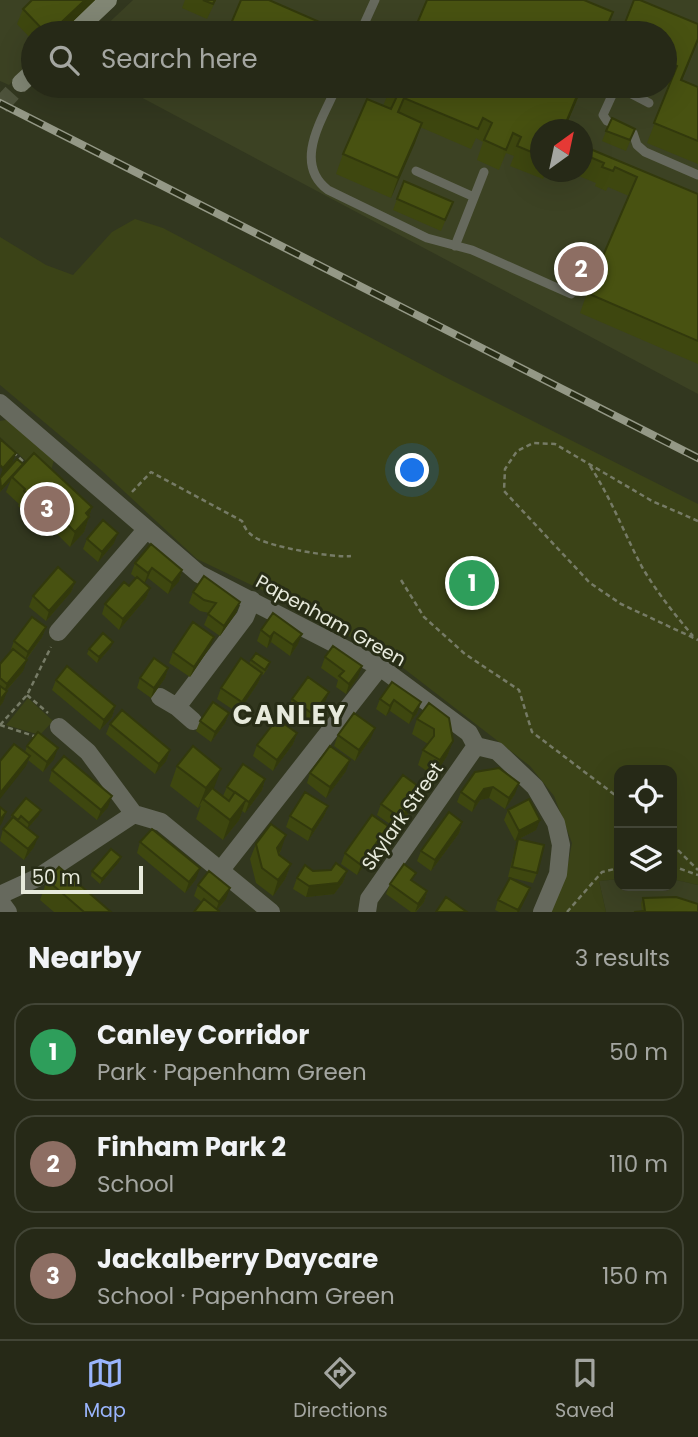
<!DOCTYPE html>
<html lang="en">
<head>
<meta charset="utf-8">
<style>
  body { margin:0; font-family:Poppins,sans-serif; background:#2e3120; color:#f1f3f6 }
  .controls { position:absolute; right:21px; bottom:21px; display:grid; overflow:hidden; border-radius:14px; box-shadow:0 7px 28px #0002 }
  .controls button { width:63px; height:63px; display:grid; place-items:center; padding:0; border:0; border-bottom:2px solid #424536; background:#262917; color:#f1f3f6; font:35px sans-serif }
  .compass { position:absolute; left:530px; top:119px; width:63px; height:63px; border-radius:50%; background:#262917; box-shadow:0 7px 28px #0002; rotate:33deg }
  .scale { position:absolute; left:21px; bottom:18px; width:122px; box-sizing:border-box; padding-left:7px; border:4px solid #e7eadc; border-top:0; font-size:19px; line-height:24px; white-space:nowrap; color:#e7eadc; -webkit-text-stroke:5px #282d16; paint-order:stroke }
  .you { position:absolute; left:413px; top:471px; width:24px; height:24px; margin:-18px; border:5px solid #fff; border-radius:50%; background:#1a73e8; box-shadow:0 0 0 10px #1a73e833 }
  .badge { display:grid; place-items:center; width:46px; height:46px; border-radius:50%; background:#9ab5fd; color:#fff; font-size:23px; font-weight:700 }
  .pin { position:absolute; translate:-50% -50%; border:4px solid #fff; box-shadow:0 2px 7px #0006 }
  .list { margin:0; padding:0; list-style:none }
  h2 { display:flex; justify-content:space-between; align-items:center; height:91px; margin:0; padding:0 28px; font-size:30px }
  h2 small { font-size:23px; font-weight:400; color:#a4a6a1 }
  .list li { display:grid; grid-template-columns:46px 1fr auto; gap:21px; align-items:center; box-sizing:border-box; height:98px; margin:0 14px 14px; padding:0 14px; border:2px solid #424536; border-radius:21px }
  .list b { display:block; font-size:26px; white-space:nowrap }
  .list p { margin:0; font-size:23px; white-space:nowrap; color:#a4a6a1 }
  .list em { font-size:23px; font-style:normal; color:#a4a6a1 }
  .icon { flex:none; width:38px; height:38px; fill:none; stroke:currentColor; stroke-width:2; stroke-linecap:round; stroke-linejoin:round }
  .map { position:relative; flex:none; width:698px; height:912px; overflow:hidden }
  .search { position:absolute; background:#262917; box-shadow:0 7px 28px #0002; left:21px; right:21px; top:21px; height:77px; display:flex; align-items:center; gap:18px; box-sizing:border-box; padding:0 24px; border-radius:38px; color:#a4a6a1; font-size:26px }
  .sheet { height:427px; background:#262917 }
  nav { display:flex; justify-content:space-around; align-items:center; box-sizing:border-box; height:98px; border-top:2px solid #424536; background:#262917; font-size:19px; color:#a4a6a1 }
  nav a { display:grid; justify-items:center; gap:4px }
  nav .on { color:#9ab5fd }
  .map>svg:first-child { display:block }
  .built { fill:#3c4223; fill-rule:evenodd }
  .green { fill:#3b4317 }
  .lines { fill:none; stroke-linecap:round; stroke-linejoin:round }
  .secondary-tunnel { stroke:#4d523b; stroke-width:18; stroke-dasharray:18 9; stroke-linecap:butt }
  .path { stroke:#767b66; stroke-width:2.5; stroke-dasharray:5 3.5; stroke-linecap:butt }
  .lane { stroke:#66695d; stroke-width:9 }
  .street { stroke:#66695d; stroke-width:18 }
  .secondary { stroke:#818674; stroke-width:18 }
  .rail-casing { stroke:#949886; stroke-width:8 }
  .rail { stroke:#282d16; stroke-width:5; stroke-dasharray:16; stroke-linecap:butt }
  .wall { fill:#3e470f }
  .shaded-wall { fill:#32390c }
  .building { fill:#485211; stroke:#32390c; stroke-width:2 }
  .labels { text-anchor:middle; stroke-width:6; stroke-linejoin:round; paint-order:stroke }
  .street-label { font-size:19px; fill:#e7eadc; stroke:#282d16 }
  .district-label { font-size:26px; font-weight:bold; letter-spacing:2px; fill:#e7eadc; stroke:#282d16 }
</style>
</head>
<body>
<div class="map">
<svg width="698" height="912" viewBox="0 0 698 912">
  <rect width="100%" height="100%" fill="#32371f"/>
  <!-- built -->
  <path class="built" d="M0,0H96L62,33H33V61L9,85L0,81Z
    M133,0H698V394L120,86H665V33H98ZM540,130H582V172H540Z
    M619,879V886H672V879L698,885V912H606L599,881Z"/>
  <!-- green -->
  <path class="green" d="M135,219L163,228L449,379L698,504V885L672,879V770H619V879L599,881L606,912H549L567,869L572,843L554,796L530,766L398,664L295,606L197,559L100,469L0,385V237L46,265L73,275L112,232Z
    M11,419L54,460L51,471L38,472L0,437V421Z
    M28,698L53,721L40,735L6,725Z"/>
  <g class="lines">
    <!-- secondary-tunnel -->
    <path class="secondary-tunnel" d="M0,106L21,83"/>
    <!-- path -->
    <path class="path" d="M13,452L26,464
      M590,466C611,498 624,533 642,567C656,591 675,615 693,636
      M132,492L151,472L242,521C245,529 249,534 256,538C271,547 334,558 351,556
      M698,521L652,501L555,444L533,443L517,451L505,469L504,491L590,583L621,604L698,640
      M401,580L424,617L465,654L519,690L532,732L619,798
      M27,695L48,713
      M0,725L37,737
      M0,725L27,695L51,647
      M672,844L698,870
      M672,866L698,875
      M567,912L602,872L619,868"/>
    <!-- lane -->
    <path class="lane" d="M360,33L375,0
      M337,86C323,118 292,163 328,190L427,238L472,250L571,294
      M649,103L626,91H614L603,115L607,121L633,133L637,145L645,152L698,175
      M416,171L474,197
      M455,246L484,172"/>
    <!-- street -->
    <path class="street" d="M0,403L199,574L380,667L469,733L476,746L497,751L535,787L556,823L561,845L558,874L542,912
      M58,632L146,530
      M160,697L177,707L193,721
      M177,707L245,617L252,600
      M59,727L88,752L134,814
      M220,871L380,667
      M0,895L37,878L134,814L161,822L271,912
      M0,901L8,912
      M367,912L369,899L476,746"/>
    <!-- secondary -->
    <path class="secondary" d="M73,33L108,0
      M21,83L33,72"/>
    <defs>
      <path id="rail" d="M0,103L698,458"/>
    </defs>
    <!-- rail casing -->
    <use href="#rail" class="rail-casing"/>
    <!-- rail -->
    <use href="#rail" class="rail"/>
  </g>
  <!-- wall -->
  <path class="wall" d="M32,0H95L61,33H33V41L17,24L23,9Z
    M185,0H216L207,19L182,8Z
    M698,24V41L682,80L698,87V164L647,143L669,86L665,84V33Z
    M284,86H318L313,98Z
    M391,86H583L564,130H541V172H546L543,179L510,166L514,156L506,153L499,170L477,160L483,142L476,138L471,149L420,127L391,198L336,174L343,154L383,106Z
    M606,131L631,139L626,151L602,141Z
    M583,146L698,194V364L580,313L587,293L629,196L608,187L606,191L595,186L596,183L569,172H583Z
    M397,199L453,202L441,231L393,210Z
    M23,464L92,507L84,532L70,547L35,512L30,517L18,506L19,504L6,492L11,480L0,492V478Z
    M87,539L114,543L98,562L83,549Z
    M135,563L182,570L179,581L168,594L148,578L144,583L150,588L146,598L119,630L102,614L105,604L129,586L136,578L131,574Z
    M75,582L71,592L46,621L29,607L33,596Z
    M193,592L240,602L236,613L220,636L204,625L209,613L200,611L189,603Z
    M273,613L298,644L290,656L271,642L267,648L257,641L261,630Z
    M46,627L42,637L26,660L23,671L6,691L3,702L0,706V664L10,652L14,641Z
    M111,647L97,663L87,654L89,649Z
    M210,647L190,677L169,663L173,652Z
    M325,657L358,677L346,694L336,687L338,680L321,668Z
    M251,660L268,668L263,675L262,674L258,683L238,713L217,699L221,688L249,664Z
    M168,668L165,678L151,698L137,688L140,678Z
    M56,680L115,706L112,717L100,730L52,690Z
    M292,699L325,702L309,725L288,709Z
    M380,699L421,702L417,713L409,724L390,711L386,716L376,709Z
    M229,713L225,723L211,742L196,731L200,721Z
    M417,719L453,741L447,756L434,776L418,765L423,750L428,744L412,734Z
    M110,724L170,750L166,761L155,774L106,734Z
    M297,733L293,744L273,771L253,756L257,745Z
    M338,735L371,738L355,761L334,746Z
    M27,746L54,759L43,772L28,760L26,766L25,752Z
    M177,766L214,789L223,796L227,787L265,779L262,790L245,813L242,811L239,820L223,840L196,819L201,805L198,808L170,786Z
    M499,768L515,794L505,809L489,798L480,800L472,812L457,802L461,792Z
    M52,770L108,807L97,820L49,781Z
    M346,771L326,798L307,783L310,773Z
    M418,800L397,829L377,815L381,804Z
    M328,806L324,816L308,841L286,827L290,816Z
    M508,810L536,830L519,839L537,873L533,883L508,877L515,849L518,839L515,841L504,820Z
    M12,815H39L27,829L18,822L34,847L24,860L0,841L3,829L10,820Z
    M462,822L459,833L431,871L417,861L421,851Z
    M388,826L384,837L357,875L341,864L345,853Z
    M140,842L196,879L185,893L137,853Z
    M256,844L281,850L279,855L291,864L285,879L273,896L256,883L250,859Z
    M121,857L119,862L100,884L91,876L92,871Z
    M313,871H347L343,882L334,894L306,897L293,889L297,878Z
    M47,880L111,912H54L40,900Z
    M413,881L427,891L424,902L416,912H411L386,894L390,884Z
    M198,885L226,899L217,910L202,902L194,896Z
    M530,888L519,912H499L495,910L498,900Z
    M643,898L698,904L642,911L641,903Z"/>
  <!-- shaded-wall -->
  <path class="shaded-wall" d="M85,0H95L61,33H50Z
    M698,39V41L674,99L681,80Z
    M581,86H583L564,130H563Z
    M422,123L415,143L391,198L398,178Z
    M16,453L12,464L0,477L3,468Z
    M23,464L12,477L11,480L0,492L1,488Z
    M40,497L35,512L30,517L36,502Z
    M92,507L84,532L70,547L75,532L86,513Z
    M118,533L114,543L98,562L102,552Z
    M152,568L148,578L144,584L148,573Z
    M182,570L179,581L168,594L172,583Z
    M75,582L71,592L46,621L49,611Z
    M150,588L146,598L119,630L123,619Z
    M240,602L236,613L220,636L224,626Z
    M46,627L42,637L24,662L28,652Z
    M274,632L271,642L267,648L270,637Z
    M302,634L298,644L290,656L293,645Z
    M214,637L210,647L190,677L194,667Z
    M113,642L111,647L97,663L99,657Z
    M27,660L23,671L3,694L7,684Z
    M362,666L358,677L346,694L349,684Z
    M168,668L165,678L151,698L154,688Z
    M262,673L258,683L238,713L242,702Z
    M7,691L3,702L0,706V700Z
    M329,692L325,702L309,725L313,714Z
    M394,700L390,711L386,716L390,706Z
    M421,702L417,713L409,724L413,714Z
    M115,706L112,717L100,730L104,720Z
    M229,713L225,723L211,742L215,732Z
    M375,728L371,738L355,761L359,750Z
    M297,733L293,744L273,771L277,760Z
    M453,741L447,756L434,776L440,760Z
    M58,748L54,759L43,772L47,762Z
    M170,750L166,761L155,774L159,764Z
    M30,756L26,766L0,799V793Z
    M350,760L346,771L326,798L330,787Z
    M221,769L214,788L205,800L203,799L198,808L206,788Z
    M265,779L262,790L245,813L249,802Z
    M519,783L515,794L505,809L509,798Z
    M493,787L489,798L480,800L472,812L475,802L484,789Z
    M422,789L418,800L397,829L401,818Z
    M112,796L108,807L97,820L101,810Z
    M246,800L239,820L223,840L230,820Z
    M328,806L324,816L308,841L312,830Z
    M41,810L39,815L27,829L29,823Z
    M6,812L2,823L0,826V820Z
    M540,820L536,830L515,841L519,831Z
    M462,822L459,833L431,871L435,860Z
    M388,826L384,837L357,875L361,865Z
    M286,835L281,850L271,864L277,848Z
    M38,837L34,847L24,860L28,849Z
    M121,857L119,862L100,884L102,879Z
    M291,864L285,879L273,896L278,880Z
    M200,868L196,879L185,893L189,882Z
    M347,871L343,882L334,894L306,897L309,886Z
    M230,888L226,899L215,912L219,902Z
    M530,888L526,898L519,912H517Z
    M427,891L424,902L415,912L418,904Z"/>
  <!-- building -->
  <path class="building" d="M32,0H85L50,33H46L23,9Z
    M203,0H215L213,4Z
    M241,0H269L340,31L339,33H227Z
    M427,0H584L613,12L607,26L610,33H413Z
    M634,0H640L698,24V39L681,80L698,87V141L654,123L677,66L665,61V33H621Z
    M391,86H581L563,130H541V156L517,146L521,137L513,133L506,150L484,140L492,123L483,118L478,129L404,98L398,112L422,123L398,178L343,154L367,99L391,109L398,94L389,90Z
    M612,118L635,129L630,140L606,131Z
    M583,146L698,194V341L587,293L637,177L615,167L613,171L602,167L604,163L583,154Z
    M404,181L453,202L445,220L397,199Z
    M0,439L16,453L3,468L0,465Z
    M34,453L92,507L86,513L89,517L75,532L40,497L36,502L24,491L25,489L12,477Z
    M17,459L23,464L1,488L0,478Z
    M103,520L118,533L102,552L87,539Z
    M151,544L182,570L172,583L152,568L148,573L135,563Z
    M58,567L75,582L49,611L33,596Z
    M204,576L240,602L224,626L208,614L216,603L204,600L193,592Z
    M137,577L150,588L123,619L105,604L124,582L129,586Z
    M273,613L302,634L293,645L274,632L270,637L261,630Z
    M32,617L46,627L28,652L14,641Z
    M193,622L214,637L194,667L173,652Z
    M103,633L113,642L99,657L89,649Z
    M333,646L362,666L349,684L339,676L344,671L325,657Z
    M13,649L27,660L7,684L0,678V664Z
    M256,653L270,662L265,670L251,660Z
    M154,658L168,668L154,688L140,678Z
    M241,658L262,673L242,702L221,688Z
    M67,666L115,706L104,720L56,680Z
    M308,677L329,692L313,714L292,699Z
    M392,682L421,702L413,714L394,700L390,706L380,699Z
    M0,686L7,691L0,700Z
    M213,702L229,713L215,732L200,721Z
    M429,703L449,718L453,741L440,760L423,750L434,736V729L417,719Z
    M122,710L170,750L159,764L110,724Z
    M354,713L375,728L359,750L338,735Z
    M277,719L297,733L277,760L257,745Z
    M38,732L58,748L47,762L27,746Z
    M14,744L30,756L0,793V761Z
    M193,746L221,769L206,788L177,766Z
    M330,746L350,760L330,787L310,773Z
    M64,756L112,796L101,810L52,770Z
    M243,764L265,779L249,802L227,787Z
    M499,768L519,783L509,798L493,787L484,789L475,802L461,792L475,772Z
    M403,775L422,789L401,818L381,804Z
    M212,788L229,801L235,792L246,800L230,820L203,799Z
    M305,792L328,806L312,830L290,816Z
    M26,798L41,810L29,823L21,816L18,820L12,815Z
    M529,799L540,820L519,831L508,810Z
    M0,807L6,812L0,820Z
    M449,812L462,822L435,860L421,851Z
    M372,815L388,826L361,865L345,853Z
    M13,817L38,837L28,849L3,829Z
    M271,824L286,835L277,848L279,855L291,864L278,880L262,868L256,844Z
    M152,829L200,868L189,882L140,842Z
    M518,839L544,845L537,873L512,867Z
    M111,849L121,857L102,879L92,871Z
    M336,863L347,871L338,883L309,886L297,878L305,865L313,871L331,870Z
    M404,864L416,873L411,880L427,891L418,904L390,884Z
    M59,867L111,912H84L47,880Z
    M209,871L230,888L219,902L198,885Z
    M510,878L530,888L518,910L498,900Z
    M446,897L467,912H436Z
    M676,897L698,904V912H634L645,911L643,898Z
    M204,899L219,911L218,912H194Z"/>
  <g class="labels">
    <!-- street labels -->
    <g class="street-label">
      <text transform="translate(331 620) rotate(29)" y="7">Papenham Green</text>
      <text transform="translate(402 816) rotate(-55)" y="7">Skylark Street</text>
    </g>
    <!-- district labels -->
    <g class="district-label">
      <text x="290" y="724">CANLEY</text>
    </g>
  </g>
</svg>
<div class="controls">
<button><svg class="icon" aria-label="locate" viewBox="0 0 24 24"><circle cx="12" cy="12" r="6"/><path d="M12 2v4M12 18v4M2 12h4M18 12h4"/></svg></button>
<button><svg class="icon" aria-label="layers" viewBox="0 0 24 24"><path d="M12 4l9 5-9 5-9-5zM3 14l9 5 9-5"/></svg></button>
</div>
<svg class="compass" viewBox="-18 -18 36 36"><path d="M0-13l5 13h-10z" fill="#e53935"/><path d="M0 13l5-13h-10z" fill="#a4a6a1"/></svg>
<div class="scale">50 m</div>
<div class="you"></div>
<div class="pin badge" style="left:472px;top:583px;background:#2e9e5b">1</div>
<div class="pin badge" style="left:581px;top:269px;background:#8d6e63">2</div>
<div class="pin badge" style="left:47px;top:509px;background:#8d6e63">3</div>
<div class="search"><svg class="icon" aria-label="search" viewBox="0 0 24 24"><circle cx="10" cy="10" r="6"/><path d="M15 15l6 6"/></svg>Search here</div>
</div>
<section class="sheet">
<h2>Nearby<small>3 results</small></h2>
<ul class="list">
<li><span class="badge" style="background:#2e9e5b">1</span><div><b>Canley Corridor</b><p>Park · Papenham Green</p></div><em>50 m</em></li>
<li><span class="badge" style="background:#8d6e63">2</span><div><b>Finham Park 2</b><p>School</p></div><em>110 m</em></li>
<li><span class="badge" style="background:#8d6e63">3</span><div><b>Jackalberry Daycare</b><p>School · Papenham Green</p></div><em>150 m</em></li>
</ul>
</section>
<nav>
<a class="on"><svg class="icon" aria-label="map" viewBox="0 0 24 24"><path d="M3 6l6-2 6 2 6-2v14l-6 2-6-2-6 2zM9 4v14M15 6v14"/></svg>Map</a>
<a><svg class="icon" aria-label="directions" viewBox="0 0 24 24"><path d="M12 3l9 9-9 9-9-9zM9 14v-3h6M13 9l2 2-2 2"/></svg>Directions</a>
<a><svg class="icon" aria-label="saved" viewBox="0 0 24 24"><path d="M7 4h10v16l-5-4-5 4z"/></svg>Saved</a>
</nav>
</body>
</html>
